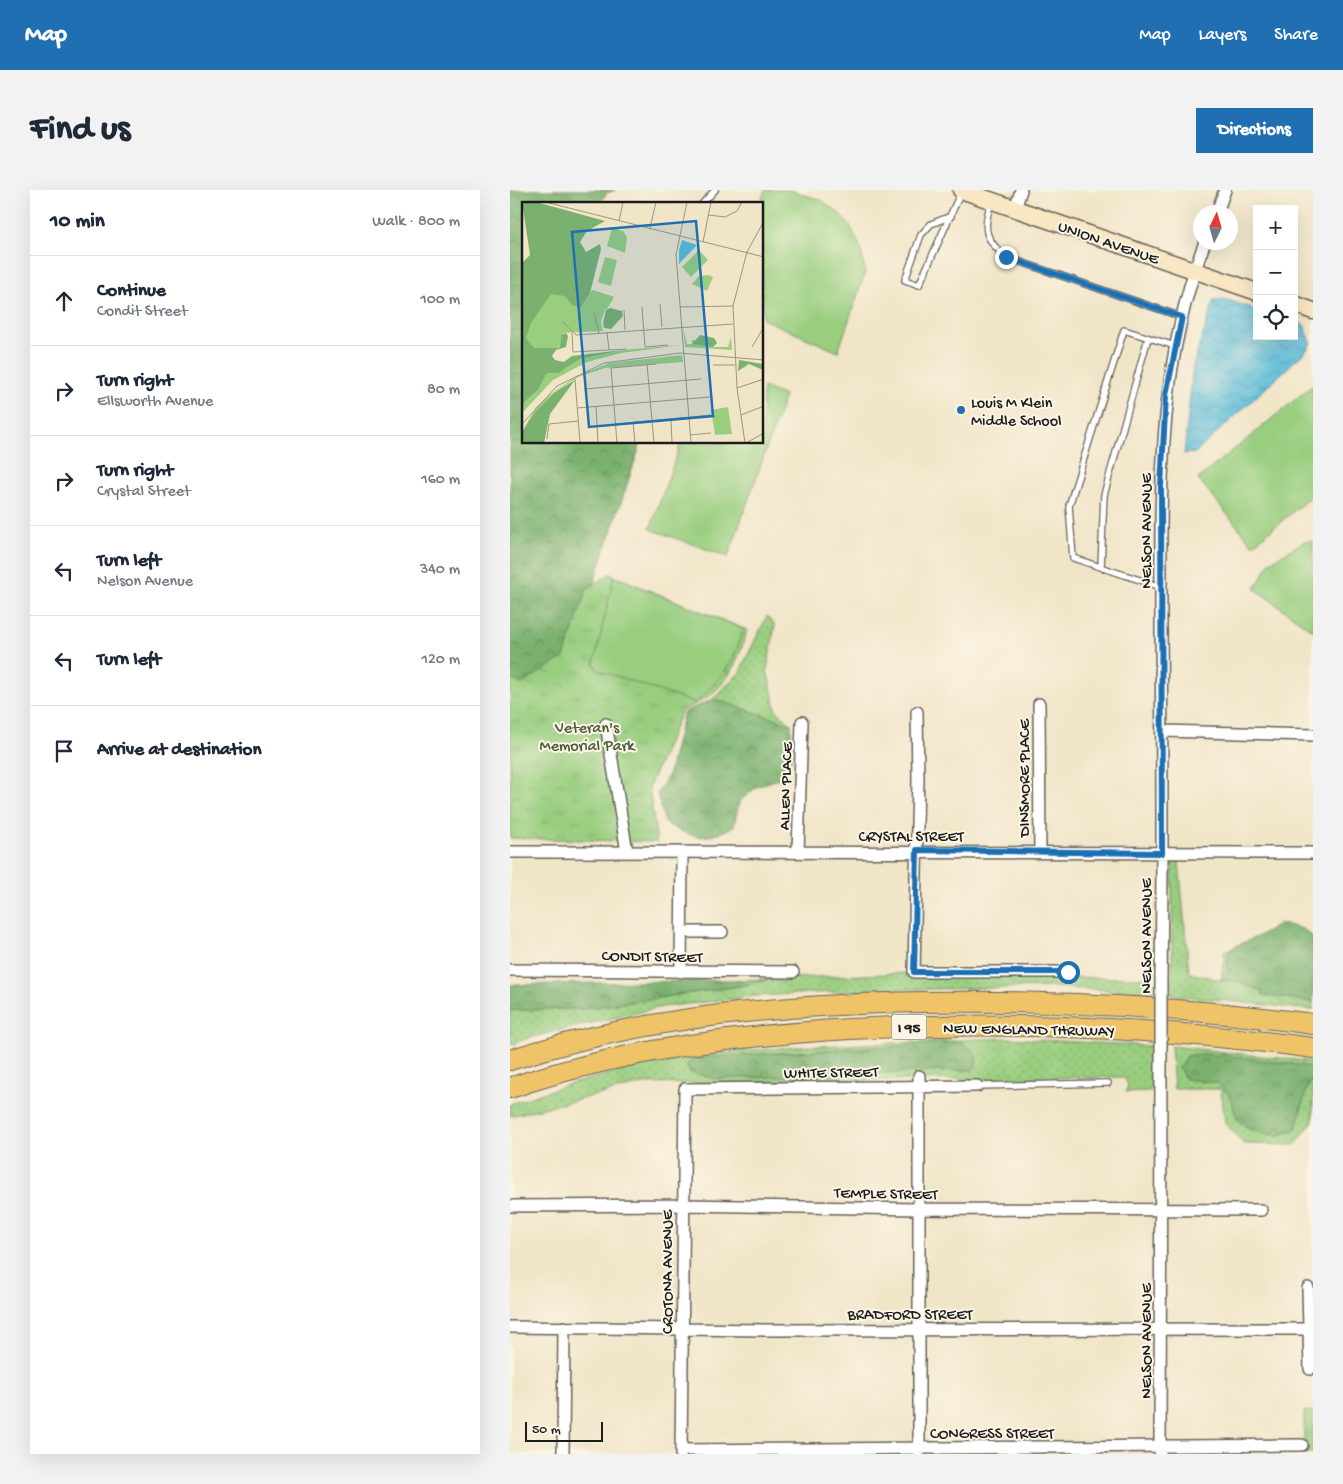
<!DOCTYPE html>
<html lang="en">
<head>
<meta charset="utf-8">
<style>
  body { margin:0; font-family:"Gochi Hand",sans-serif; background:#f2f2f3; color:#1f2937 }
  .controls { position:absolute; right:15px; top:15px; display:grid; overflow:hidden; border-radius:0px; box-shadow:0 5px 20px #0002 }
  .controls button { width:45px; height:45px; display:grid; place-items:center; padding:0; border:0; border-bottom:1px solid #e0e1e3; background:#fff; color:#1f2937; font:25px sans-serif }
  .compass { position:absolute; left:683px; top:15px; width:45px; height:45px; border-radius:50%; background:#fff; box-shadow:0 5px 20px #0002; rotate:5deg }
  .scale { position:absolute; left:15px; bottom:12px; width:78px; box-sizing:border-box; padding-left:5px; border:2px solid #1c1c1c; border-top:0; font-size:14px; line-height:18px; white-space:nowrap; color:#1c1c1c; -webkit-text-stroke:4px #fcf5e5; paint-order:stroke }
  .stop { position:absolute; width:15px; height:15px; margin:-11px; border:4px solid #1f6fb2; border-radius:50%; background:#fff }
  .stop.end { background:#1f6fb2; border-color:#fff; box-shadow:0 1px 5px #0008 }
  .list { margin:0; padding:0; list-style:none }
  h2 { display:flex; justify-content:space-between; align-items:center; height:65px; margin:0; padding:0 20px; font-size:21px }
  h2 small { font-size:16px; font-weight:400; color:#747a83 }
  .list li { display:grid; grid-template-columns:32px 1fr auto; gap:15px; align-items:center; box-sizing:border-box; height:90px; padding:0 20px; border-top:1px solid #e0e1e3 }
  .list b { display:block; font-size:19px; white-space:nowrap }
  .list p { margin:0; font-size:16px; white-space:nowrap; color:#747a83 }
  .list em { font-size:16px; font-style:normal; color:#747a83 }
  .icon { flex:none; width:28px; height:28px; fill:none; stroke:currentColor; stroke-width:2; stroke-linecap:round; stroke-linejoin:round }
  .map { position:relative; flex:none; width:803px; height:1264px; overflow:hidden; border-radius:0px }
  header { display:flex; align-items:center; gap:30px; box-sizing:border-box; height:70px; padding:0 25px; background:#1f6fb2; color:#fff }
  header strong { font-size:24px }
  nav { display:flex; gap:28px; margin-inline-start:auto; font-size:18px }
  .intro { display:flex; align-items:center; justify-content:space-between; box-sizing:border-box; height:120px; padding:0 30px }
  h1 { margin:0; font-size:35px }
  .button { padding:12px 22px; border-radius:0px; background:#1f6fb2; color:#fff; font-size:18px; font-weight:700 }
  main { display:flex; gap:30px; padding:0 30px }
  aside { flex:1; background:#fff; border-radius:0px; box-shadow:0 5px 20px #0002 }
  .map>svg:first-child { display:block }
  .grass { fill:url(#grass-dots); stroke:#5a754e }
  .forest { fill:url(#forest-crowns); stroke:#4b6645 }
  .park { fill:url(#park-tufts); stroke:#5a754e }
  .pitch { fill:#99ce7f; stroke:#5a754e }
  .water { fill:url(#water-waves); stroke:#3c6c7a }
  .lines { fill:none; stroke-linecap:round; stroke-linejoin:round }
  .lane-casing { stroke:#676258; stroke-width:8 }
  .street-casing { stroke:#676258; stroke-width:14 }
  .secondary-casing { stroke:#676258; stroke-width:19 }
  .highway-casing { stroke:#676258; stroke-width:22 }
  .lane { stroke:#fff; stroke-width:5.5 }
  .street { stroke:#fff; stroke-width:11 }
  .secondary { stroke:#f9e7c3; stroke-width:16 }
  .highway { stroke:#efc469; stroke-width:20 }
  .street-bridge-casing { stroke:#676258; stroke-width:14; stroke-linecap:butt }
  .street-bridge { stroke:#fff; stroke-width:11 }
  .route { stroke:#1f6fb2; stroke-width:6 }
  .poi-dot { fill:#1f6fb2; stroke:#fcf5e5; stroke-width:2 }
  .labels { text-anchor:middle; stroke-width:4; stroke-linejoin:round; paint-order:stroke }
  .shield { fill:#fcf5e5; stroke:#5f5d58; stroke-width:1 }
  .shield-label { font-size:15px; font-weight:bold; fill:#1c1c1c }
  .street-label { font-size:16px; fill:#1c1c1c; stroke:#fcf5e5 }
  .poi-label { font-size:16px; fill:#1c1c1c; stroke:#fcf5e5; text-anchor:start }
  .park-label { font-size:16px; fill:#485a3f; stroke:#fcf5e5 }
  .inset-road { fill:none; stroke:#9c9583; stroke-width:1 }
  .view { fill:#1f6fb2; fill-opacity:0.15; stroke:#1f6fb2; stroke-width:2.5 }
  .inset-edge { fill:none; stroke:#1c1c1c; stroke-width:2.5 }
</style>
</head>
<body>
<header>
<strong>Map</strong>
<nav><a>Map</a><a>Layers</a><a>Share</a></nav>
</header>
<div class="intro"><h1>Find us</h1><a class="button">Directions</a></div>
<main>
<aside>
<h2>10 min<small>Walk · 800 m</small></h2>
<ul class="list">
<li><svg class="icon" aria-label="ahead" viewBox="0 0 24 24"><path d="M12 20V5M6 11l6-6 6 6"/></svg><div><b>Continue</b><p>Condit Street</p></div><em>100 m</em></li>
<li><svg class="icon" aria-label="right" viewBox="0 0 24 24"><path d="M7 20v-9h11M14 6l5 5-5 5"/></svg><div><b>Turn right</b><p>Ellsworth Avenue</p></div><em>80 m</em></li>
<li><svg class="icon" aria-label="right" viewBox="0 0 24 24"><path d="M7 20v-9h11M14 6l5 5-5 5"/></svg><div><b>Turn right</b><p>Crystal Street</p></div><em>160 m</em></li>
<li><svg class="icon" aria-label="left" viewBox="0 0 24 24"><path d="M17 20v-9H6M10 6l-5 5 5 5"/></svg><div><b>Turn left</b><p>Nelson Avenue</p></div><em>340 m</em></li>
<li><svg class="icon" aria-label="left" viewBox="0 0 24 24"><path d="M17 20v-9H6M10 6l-5 5 5 5"/></svg><div><b>Turn left</b></div><em>120 m</em></li>
<li><svg class="icon" aria-label="arrive" viewBox="0 0 24 24"><path d="M6 21V4h12l-3 4 3 4H6"/></svg><div><b>Arrive at destination</b></div></li>
</ul>
</aside>
<div class="map">
<svg width="803" height="1264" viewBox="0 0 803 1264">
  <defs>
    <pattern id="grass-dots" width="8" height="8" patternUnits="userSpaceOnUse" patternTransform="scale(1.25)"><rect width="8" height="8" fill="#99ce7f"/><path d="M2 2h.1M6 6h.1" fill="none" stroke="#83b06d" stroke-width="1.8" stroke-linecap="round"/></pattern>
    <pattern id="forest-crowns" width="20" height="18" patternUnits="userSpaceOnUse" patternTransform="scale(1.25)"><rect width="20" height="18" fill="#7ab16e"/><path d="M2 6a3 3 0 1 1 6 0M12 15a3 3 0 1 1 6 0" fill="none" stroke="#638f5a"/></pattern>
    <pattern id="park-tufts" width="24" height="20" patternUnits="userSpaceOnUse" patternTransform="scale(1.25)"><rect width="24" height="20" fill="#99ce7f"/><path d="M3 7l-1-3M5 7V3M7 7l1-3M15 17l-1-3M17 17v-4M19 17l1-3" fill="none" stroke="#83b06d"/></pattern>
    <pattern id="water-waves" width="16" height="10" patternUnits="userSpaceOnUse" patternTransform="scale(1.25)"><rect width="16" height="10" fill="#5bbcd9"/><path d="M0 5q4-4 8 0t8 0" fill="none" stroke="#4fa1ba"/></pattern>
  </defs>
  <rect width="100%" height="100%" fill="#fcf5e5"/>
  <filter id="ink" filterUnits="userSpaceOnUse"><feTurbulence type="fractalNoise" baseFrequency=".02" numOctaves="2"/><feDisplacementMap in="SourceGraphic" scale="10" xChannelSelector="R" yChannelSelector="G"/><feConvolveMatrix kernelMatrix="1 2 1 2 8 2 1 2 1" color-interpolation-filters="sRGB"/></filter>
  <filter id="wash" filterUnits="userSpaceOnUse"><feTurbulence type="fractalNoise" baseFrequency=".0096" numOctaves="4" result="noise"/><feDisplacementMap in="SourceGraphic" scale="20" xChannelSelector="R" yChannelSelector="G"/><feGaussianBlur stdDeviation="1.12" result="paint"/><feColorMatrix in="noise" values="0 0 0 0 0 0 0 0 0 0 0 0 0 0 0 0 0 1.4 0 .05"/><feComposite in="paint" operator="in"/></filter>
  <g filter="url(#wash)">
    <rect width="100%" height="100%" fill="#f1e5c8"/>
    <!-- grass -->
    <path class="grass" d="M257,426L265,435L257,480L266,520L281,534L203,509L229,483Z
      M669,671L679,783L711,790L715,760L803,769V820L662,805V673Z
      M400,783L406,786L642,788V803L544,797L364,800L247,806L152,817L21,847L0,855V820L71,819L236,795L259,789Z
      M497,848L641,856V901L616,902L618,894L613,887L133,894L0,926V914L60,894L167,866L285,857Z
      M661,856L803,872V931L785,955L734,954L715,933L711,899H664Z"/>
    <!-- forest -->
    <path class="forest" d="M0,0H106L97,3L89,14H14V252L131,253L56,476L0,508Z
      M203,509L281,534L282,567L273,587L246,597L229,612L224,636C195,653 182,648 155,633L147,604L158,586L174,522Z
      M769,733L793,739L803,747V812L753,805L752,801L727,792L711,790L717,784L719,760C736,749 755,747 769,733Z
      M259,789L236,795L71,819L0,820V795Z
      M452,852L464,861L467,873L463,880L205,889L179,882L177,874L186,868Z
      M689,864L715,865L803,877V888L796,901L786,939L767,946L740,940L728,930L719,905L708,893L675,889L669,878L676,866Z"/>
    <!-- park -->
    <path class="park" d="M99,384L237,440C226,481 213,504 172,520L139,597L147,652L0,648V489L12,494L54,467L77,399Z
      M803,1221V1264H794V1222Z"/>
    <!-- pitch -->
    <path class="pitch" d="M255,0H279L311,10L328,22L341,37L351,59L355,83L328,162L253,129L252,14H250Z
      M803,195V305L743,355L688,289Z
      M253,197L275,206L218,367L140,339L171,253L252,252Z
      M803,351V441L745,399L760,372L793,352Z
      M104,386L233,439C223,477 213,486 185,513L88,480L84,474Z"/>
    <!-- water -->
    <path class="water" d="M715,109L747,120V146H784V132L794,135L801,152L797,160L685,263L674,264L683,176L704,110Z"/>
  </g>
  <g filter="url(#ink)">
    <g class="lines">
      <defs>
        <path id="lane" d="M481,13C472,39 475,50 496,67L672,127
          M192,14L205,0
          M441,26L421,34L411,45L395,90L409,95L451,2
          M591,377L594,305L638,148
          M651,397L563,368L559,316L614,140L665,156
          M467,896L598,893"/>
        <path id="street" d="M505,19L511,0
          M707,22L715,0
          M529,514L530,661
          M407,522L408,588L404,782H558
          M96,534L117,662
          M652,541L803,545
          M0,662L803,663
          M288,662L292,532
          M173,742H212
          M0,780L283,782
          M171,782L172,663
          M651,787C653,670 652,553 651,436C651,304 646,178 695,52
          M0,1016L173,1015L409,1019L751,1020
          M798,1098L800,1179
          M0,1137L256,1140L800,1139
          M171,1260L792,1255
          M53,1264L54,1137
          M171,1264L175,899L467,896
          M409,1264V886
          M650,1264L651,873"/>
        <path id="secondary" d="M451,0L747,102
          M784,114L803,121"/>
        <path id="highway" d="M0,870C136,826 271,815 413,812C544,810 674,817 803,834
          M0,898C110,860 224,846 340,839C494,831 650,837 803,858"/>
      </defs>
      <!-- lane casing -->
      <use href="#lane" class="lane-casing"/>
      <!-- street casing -->
      <use href="#street" class="street-casing"/>
      <!-- secondary casing -->
      <use href="#secondary" class="secondary-casing"/>
      <!-- highway casing -->
      <use href="#highway" class="highway-casing"/>
      <!-- lane -->
      <use href="#lane" class="lane"/>
      <!-- street -->
      <use href="#street" class="street"/>
      <!-- secondary -->
      <use href="#secondary" class="secondary"/>
      <!-- highway -->
      <use href="#highway" class="highway"/>
      <defs>
        <path id="street-bridge" d="M651,787V873"/>
      </defs>
      <!-- street-bridge casing -->
      <use href="#street-bridge" class="street-bridge-casing"/>
      <!-- street-bridge -->
      <use href="#street-bridge" class="street-bridge"/>
    </g>
  </g>
  <g class="lines" filter="url(#ink)">
    <!-- route -->
    <path class="route" d="M496,67L672,127L656,205L651,296L652,663L407,660L404,782H558"/>
  </g>
  <!-- markers -->
  <circle class="poi-dot" cx="451" cy="220" r="5"/>
  <g class="labels">
    <!-- shield labels -->
    <rect class="shield" x="381.5" y="824.5" width="35" height="25" rx="4"/>
    <g class="shield-label">
      <text x="399" y="842">I 95</text>
    </g>
    <!-- street labels -->
    <g class="street-label">
      <text transform="translate(599 51) rotate(19)" y="6">UNION AVENUE</text>
      <text transform="translate(635 341) rotate(-90)" y="6">NELSON AVENUE</text>
      <text transform="translate(513 588) rotate(-90)" y="6">DINSMORE PLACE</text>
      <text transform="translate(274 596) rotate(-88)" y="6">ALLEN PLACE</text>
      <text x="401" y="651">CRYSTAL STREET</text>
      <text transform="translate(635 746) rotate(-90)" y="6">NELSON AVENUE</text>
      <text transform="translate(142 765) rotate(1)" y="6">CONDIT STREET</text>
      <text transform="translate(519 838) rotate(1)" y="6">NEW ENGLAND THRUWAY</text>
      <text transform="translate(321 881) rotate(-1)" y="6">WHITE STREET</text>
      <text transform="translate(376 1002) rotate(1)" y="6">TEMPLE STREET</text>
      <text transform="translate(156 1082) rotate(-90)" y="6">CROTONA AVENUE</text>
      <text x="400" y="1129">BRADFORD STREET</text>
      <text transform="translate(635 1151) rotate(-90)" y="6">NELSON AVENUE</text>
      <text x="482" y="1248">CONGRESS STREET</text>
    </g>
    <!-- poi labels -->
    <g class="poi-label">
      <text x="461" y="217">Louis M Klein<tspan x="461" dy="18">Middle School</tspan></text>
    </g>
    <!-- park labels -->
    <g class="park-label">
      <text x="77" y="542">Veteran's<tspan x="77" dy="18">Memorial Park</tspan></text>
    </g>
  </g>
  <!-- overview -->
  <g transform="translate(12 12)">
    <rect width="241" height="241" fill="#f1e5c8"/>
    <path d="M161,125L165,142H170V138H192L191,145H206L209,135L210,148L163,145ZM159,143L99,151L65,160L31,178L0,211V202L16,188L25,171L44,166L58,157L101,148ZM160,153L161,160L83,166L56,175L32,191L13,210L0,230L14,205L29,192L55,174L87,161Z" fill="#99ce7f"/>
    <path d="M0,0H14L83,19L65,29L58,40L64,50L78,42L79,47L65,103L36,133L44,131L46,134L44,145L34,148L30,154L33,158L42,160L50,154L101,148L58,157L36,171H25L16,188L0,202V61L8,53ZM88,106L100,109L101,114L89,127L82,126L81,121L84,108ZM178,133L192,136L195,141L191,145L170,142ZM217,158L241,162V168L227,162L216,169ZM53,178L28,212L22,241H0V230L13,210L32,191Z" fill="#7ab16e"/>
    <path d="M70,88L92,95L83,108L79,120L81,129L40,131L38,146H12L4,136L9,121L29,92L43,94L50,103L58,106ZM206,205L210,232L193,233L189,208Z" fill="#99ce7f"/>
    <path d="M90,26L101,29L105,35L103,51L85,44ZM177,48L186,58L169,75L160,65ZM83,55L95,58L89,84L76,80ZM186,73L191,75L185,89L170,82L177,74ZM71,88L92,95L85,107L69,102ZM200,208L202,228L194,229L192,209Z" fill="#99ce7f"/>
    <path d="M160,38L175,43L157,62V48Z" fill="#5bbcd9"/>
    <path class="inset-road" d="M23,0L242,55M165,0L154,53L169,241M186,13L203,15L215,9L220,0M97,19L101,0M128,26L134,0M181,40L189,0M138,102L140,125M120,105L123,145L146,143M158,105L211,104M102,108L103,128M72,111L77,131M40,119L54,133L211,122M85,130L87,148M50,131L51,150L104,147M230,145L242,125M125,162L132,241M191,163H213M53,177L58,241M215,186L242,177M63,187L179,177M74,204L76,241M55,206L188,195M219,213L242,204M149,217L150,241M111,220L113,241M0,222L35,184L82,161L158,151L242,158M93,222L189,213M168,233L189,231M25,237L27,222L56,219M95,241L89,166L134,162M223,241L215,186L211,104L225,50L242,19M224,241L242,231"/>
    <path class="view" d="M174,19L191,214L67,225L50,30Z"/>
    <rect width="241" height="241" class="inset-edge"/>
  </g>
</svg>
<div class="controls">
<button>+</button>
<button>−</button>
<button><svg class="icon" aria-label="locate" viewBox="0 0 24 24"><circle cx="12" cy="12" r="6"/><path d="M12 2v4M12 18v4M2 12h4M18 12h4"/></svg></button>
</div>
<svg class="compass" viewBox="-18 -18 36 36"><path d="M0-13l5 13h-10z" fill="#e53935"/><path d="M0 13l5-13h-10z" fill="#747a83"/></svg>
<div class="scale">50 m</div>
<div class="stop" style="left:558px;top:782px"></div>
<div class="stop end" style="left:496px;top:67px"></div>
</div>
</main>
</body>
</html>
